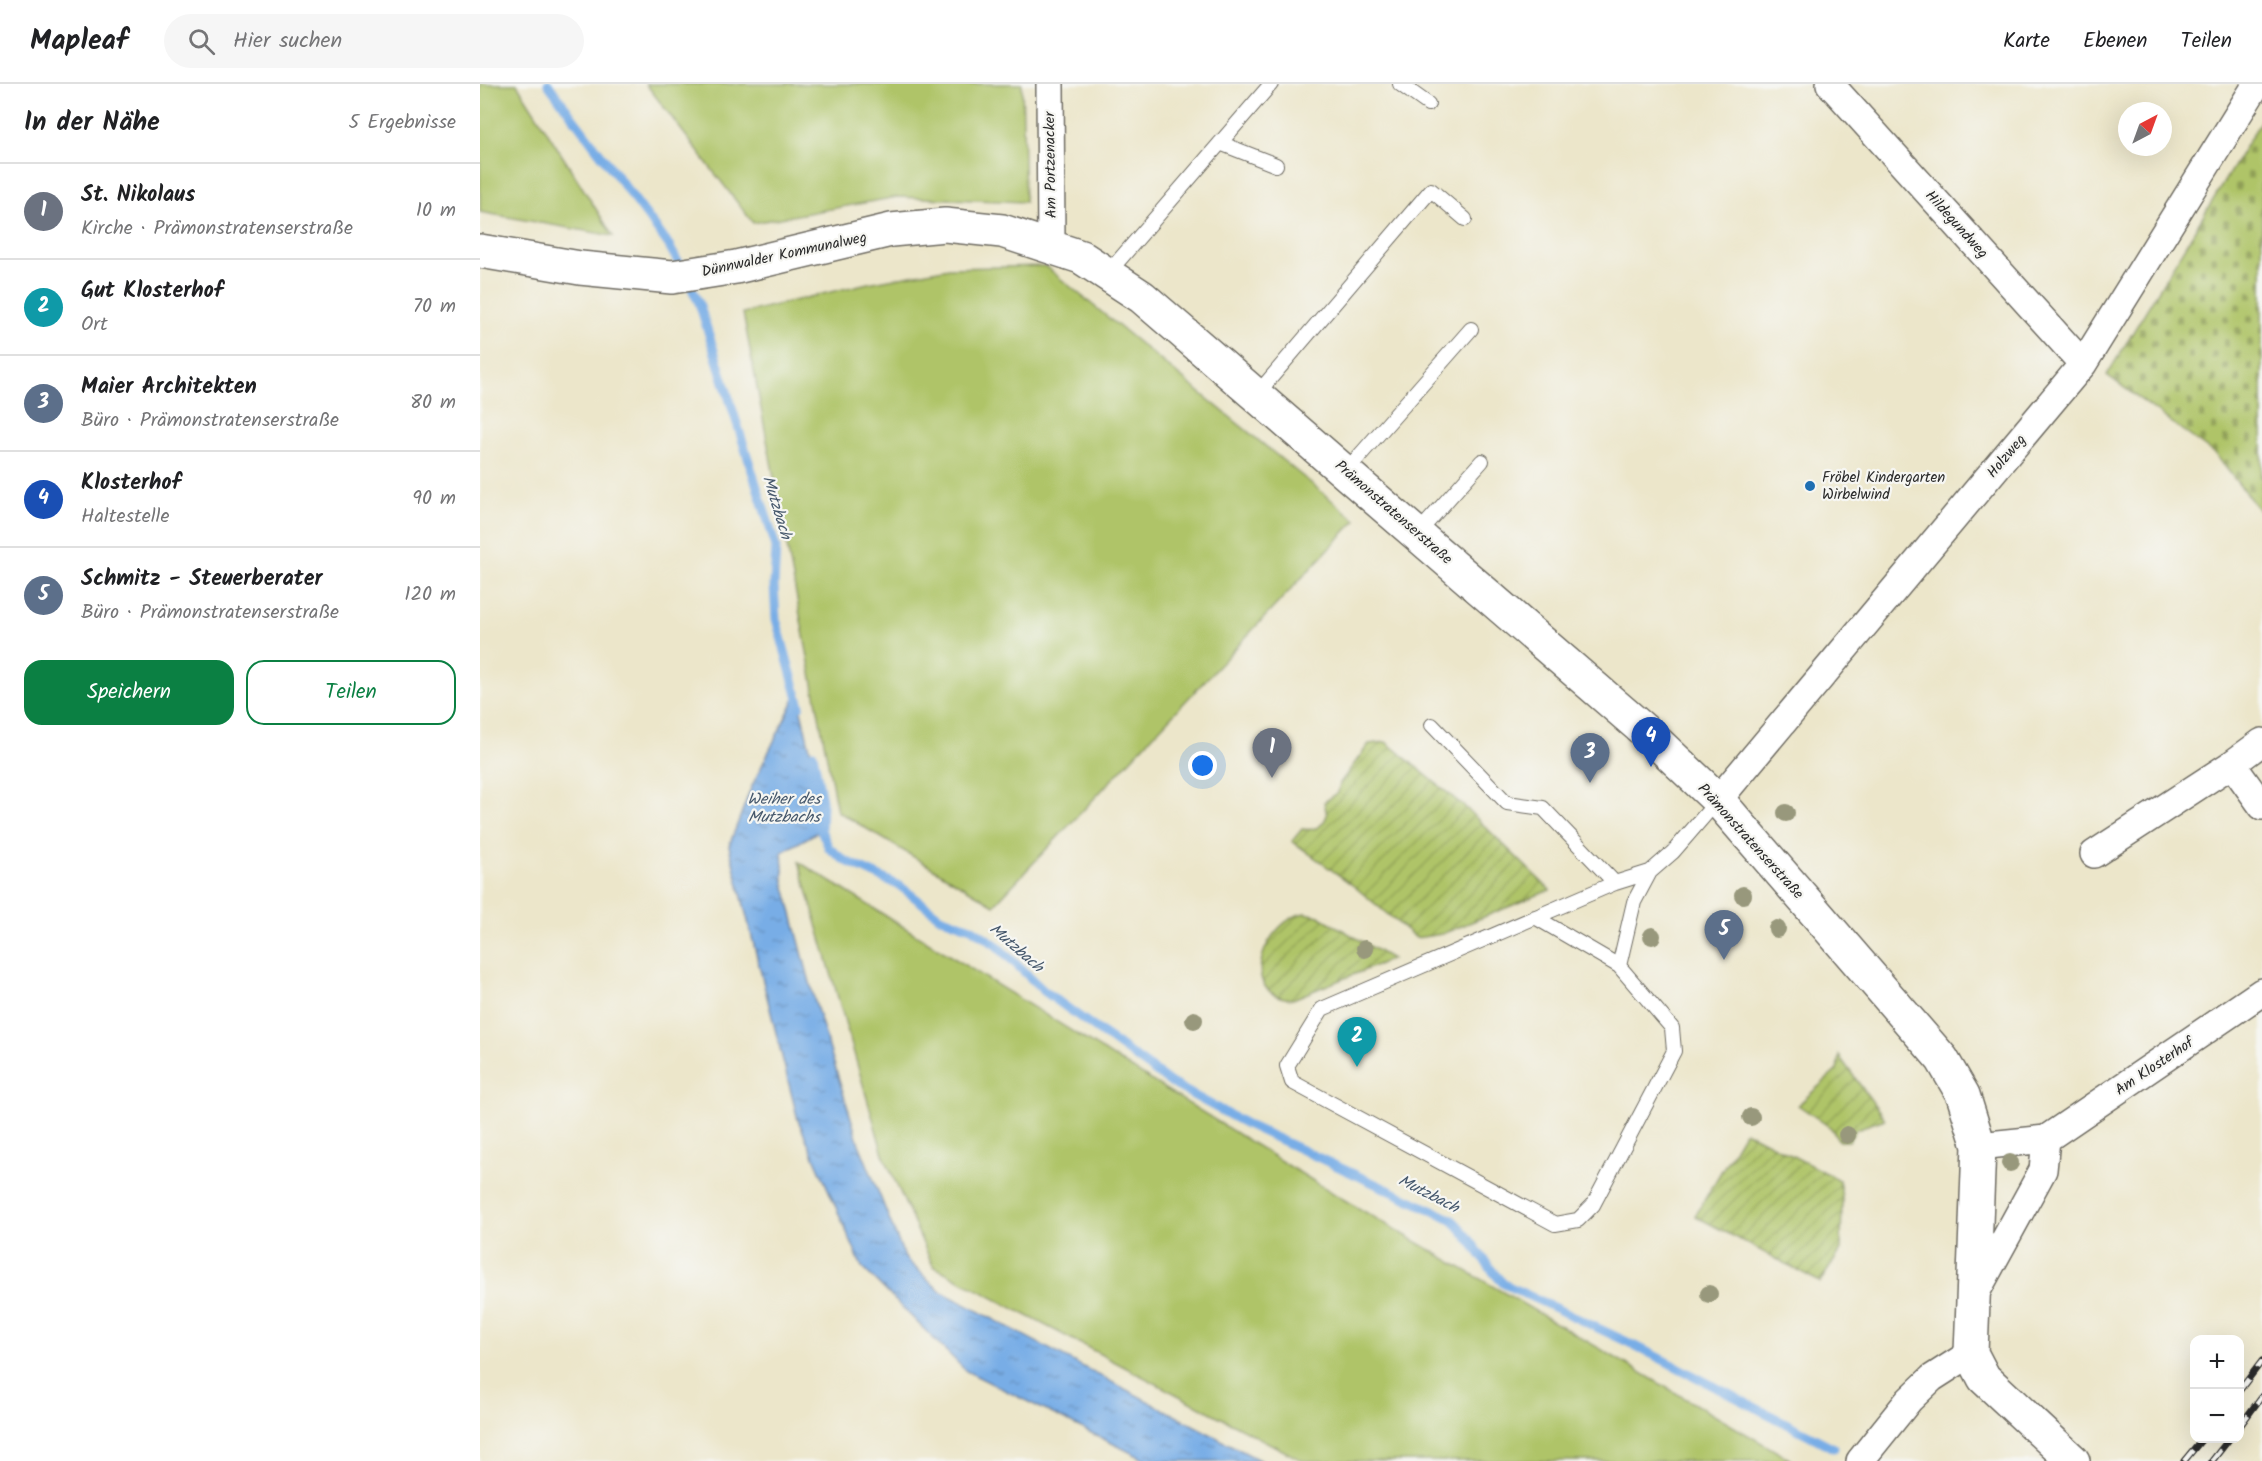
<!DOCTYPE html>
<html lang="de">
<head>
<meta charset="utf-8">
<style>
  body { margin:0; font-family:Kalam,sans-serif; background:#f6f6f6; color:#202124 }
  .controls { position:absolute; right:18px; bottom:18px; display:grid; overflow:hidden; border-radius:12px; box-shadow:0 6px 24px #0002 }
  .controls button { width:54px; height:54px; display:grid; place-items:center; padding:0; border:0; border-bottom:2px solid #e0e0e0; background:#fff; color:#202124; font:30px sans-serif }
  .compass { position:absolute; left:1638px; top:18px; width:54px; height:54px; border-radius:50%; background:#fff; box-shadow:0 6px 24px #0002; rotate:41deg }
  .you { position:absolute; left:723px; top:682px; width:21px; height:21px; margin:-15px; border:4px solid #fff; border-radius:50%; background:#1a73e8; box-shadow:0 0 0 9px #1a73e833 }
  .badge { display:grid; place-items:center; width:39px; height:39px; border-radius:50%; background:#0b8043; color:#fff; font-size:20px; font-weight:700 }
  .pin { position:absolute; translate:-50% -50px; filter:drop-shadow(0 2px 3px #0008) }
  .pin::after { content:''; position:absolute; top:32px; width:21px; height:18px; background:inherit; clip-path:polygon(0 0,100% 0,50% 100%) }
  .list { margin:0; padding:0; list-style:none }
  h2 { display:flex; justify-content:space-between; align-items:center; height:78px; margin:0; padding:0 24px; font-size:26px }
  h2 small { font-size:20px; font-weight:400; color:#757577 }
  .list li { display:grid; grid-template-columns:39px 1fr auto; gap:18px; align-items:center; box-sizing:border-box; height:96px; padding:0 24px; border-top:2px solid #e0e0e0 }
  .list b { display:block; font-size:22px; white-space:nowrap }
  .list p { margin:0; font-size:20px; white-space:nowrap; color:#757577 }
  .list em { font-size:20px; font-style:normal; color:#757577 }
  .actions { display:flex; gap:12px; padding:18px 24px }
  .actions a { flex:1; padding:14px 0; border:2px solid #0b8043; border-radius:18px; text-align:center; font-size:21px; color:#0b8043 }
  .actions .main { background:#0b8043; color:#fff }
  .icon { flex:none; width:33px; height:33px; fill:none; stroke:currentColor; stroke-width:2; stroke-linecap:round; stroke-linejoin:round }
  .map { position:relative; flex:none; width:1782px; height:1377px; overflow:hidden }
  header { display:flex; align-items:center; gap:36px; box-sizing:border-box; height:84px; padding:0 30px; background:#fff; border-bottom:2px solid #e0e0e0 }
  header strong { font-size:28px }
  nav { display:flex; gap:33px; margin-inline-start:auto; font-size:21px }
  .search { width:420px; height:54px; background:#f6f6f6; display:flex; align-items:center; gap:15px; box-sizing:border-box; padding:0 21px; border-radius:33px; color:#757577; font-size:22px }
  main { display:flex }
  aside { flex:1; background:#fff }
  .map>svg:first-child { display:block }
  .grass { fill:#afc468; stroke:#6d784a; stroke-width:1.5 }
  .cemetery { fill:url(#cemetery-stones); stroke:#6d784a; stroke-width:1.5 }
  .garden { fill:url(#garden-furrows); stroke:#6d784a; stroke-width:1.5 }
  .water { fill:url(#water-ripples); stroke:#526c88; stroke-width:1.5 }
  .lines { fill:none; stroke-linecap:round; stroke-linejoin:round }
  .stream { stroke:#78ade6; stroke-width:9 }
  .service-casing { stroke:#6f6c63; stroke-width:16 }
  .minor-casing { stroke:#6f6c63; stroke-width:30 }
  .secondary-casing { stroke:#6f6c63; stroke-width:36 }
  .service { stroke:#fff; stroke-width:14 }
  .minor { stroke:#fff; stroke-width:27 }
  .secondary { stroke:#fff; stroke-width:33 }
  .rail-casing { stroke:#2b2b2b; stroke-width:7 }
  .rail { stroke:#f6f6f2; stroke-width:4.5; stroke-dasharray:14; stroke-linecap:butt }
  .tree { fill:#98987c }
  .poi-dot { fill:#1f6fb2; stroke:#f6f6f2; stroke-width:2 }
  .labels { text-anchor:middle; stroke-width:4.5; stroke-linejoin:round; paint-order:stroke }
  .street-label { font-size:15px; fill:#2b2b2b; stroke:#f6f6f2 }
  .poi-label { font-size:15px; fill:#2b2b2b; stroke:#f6f6f2; text-anchor:start }
  .water-label { font-size:16px; font-style:italic; fill:#46586c; stroke:#f6f6f2 }
</style>
</head>
<body>
<header>
<strong>Mapleaf</strong>
<div class="search"><svg class="icon" aria-label="search" viewBox="0 0 24 24"><circle cx="10" cy="10" r="6"/><path d="M15 15l6 6"/></svg>Hier suchen</div>
<nav><a>Karte</a><a>Ebenen</a><a>Teilen</a></nav>
</header>
<main>
<aside>
<h2>In der Nähe<small>5 Ergebnisse</small></h2>
<ul class="list">
<li><span class="badge" style="background:#6b7280">1</span><div><b>St. Nikolaus</b><p>Kirche · Prämonstratenserstraße</p></div><em>10 m</em></li>
<li><span class="badge" style="background:#0f9aa8">2</span><div><b>Gut Klosterhof</b><p>Ort</p></div><em>70 m</em></li>
<li><span class="badge" style="background:#5c6f8a">3</span><div><b>Maier Architekten</b><p>Büro · Prämonstratenserstraße</p></div><em>80 m</em></li>
<li><span class="badge" style="background:#1a4fb4">4</span><div><b>Klosterhof</b><p>Haltestelle</p></div><em>90 m</em></li>
<li><span class="badge" style="background:#5c6f8a">5</span><div><b>Schmitz - Steuerberater</b><p>Büro · Prämonstratenserstraße</p></div><em>120 m</em></li>
</ul>
<div class="actions"><a class="main">Speichern</a><a>Teilen</a></div>
</aside>
<div class="map">
<svg width="1782" height="1377" viewBox="0 0 1782 1377">
  <defs>
    <pattern id="cemetery-stones" width="16" height="16" patternUnits="userSpaceOnUse" patternTransform="scale(1.5)"><rect width="16" height="16" fill="#afc468"/><path d="M2 7V4a2 2 0 0 1 4 0v3zM10 15v-3a2 2 0 0 1 4 0v3z" fill="#8f9f56"/></pattern>
    <pattern id="garden-furrows" width="10" height="10" patternUnits="userSpaceOnUse" patternTransform="scale(1.5)"><rect width="10" height="10" fill="#afc468"/><path d="M-1 1l2-2M0 10L10 0M9 11l2-2" fill="none" stroke="#8f9f56"/></pattern>
    <pattern id="water-ripples" width="26" height="14" patternUnits="userSpaceOnUse" patternTransform="scale(1.5)"><rect width="26" height="14" fill="#78ade6"/><path d="M2 4q2-2 4 0t4 0M15 11q2-2 4 0t4 0" fill="none" stroke="#638dbb"/></pattern>
  </defs>
  <rect width="100%" height="100%" fill="#f6f6f2"/>
  <filter id="ink" filterUnits="userSpaceOnUse"><feTurbulence type="fractalNoise" baseFrequency=".0167" numOctaves="2"/><feDisplacementMap in="SourceGraphic" scale="12" xChannelSelector="R" yChannelSelector="G"/><feConvolveMatrix kernelMatrix="1 2 1 2 8 2 1 2 1" color-interpolation-filters="sRGB"/></filter>
  <filter id="wash" filterUnits="userSpaceOnUse"><feTurbulence type="fractalNoise" baseFrequency=".008" numOctaves="4" result="noise"/><feDisplacementMap in="SourceGraphic" scale="24" xChannelSelector="R" yChannelSelector="G"/><feGaussianBlur stdDeviation="1.35" result="paint"/><feColorMatrix in="noise" values="0 0 0 0 0 0 0 0 0 0 0 0 0 0 0 0 0 1.4 0 .05"/><feComposite in="paint" operator="in"/></filter>
  <g filter="url(#wash)">
    <rect width="100%" height="100%" fill="#ece6ca"/>
    <!-- grass -->
    <path class="grass" d="M0,0H37L133,152L0,128Z
      M166,0H542L545,118L417,113L273,139Z
      M565,182L876,436L514,821L357,727L263,229L388,199L469,184Z
      M319,778L856,1111L1313,1377H823L453,1182L403,1070Z"/>
    <!-- cemetery -->
    <path class="cemetery" d="M1782,35V430L1736,371L1627,291Z"/>
    <!-- garden -->
    <path class="garden" d="M906,658L986,724L1070,806L962,850L936,854L875,803L812,757L822,745C834,747 843,743 847,731L844,718L858,709L860,699L889,660Z
      M825,829L839,832L912,875L813,915C753,912 787,835 825,829Z
      M1359,972L1405,1035L1376,1045L1369,1057H1359L1351,1044L1318,1021L1357,986Z
      M1265,1047L1359,1096L1362,1113L1361,1166L1340,1198L1215,1132Z"/>
    <!-- water -->
    <path class="water" d="M317,610L342,716L341,746L302,768L304,799L335,918L379,1060L425,1174L460,1207L781,1377H668L486,1287L382,1183L318,1036L249,762L271,704Z"/>
    <g class="lines">
      <!-- stream -->
      <path class="stream" d="M68,0L188,160L202,185
        M208,197L219,219L296,463L294,501L296,535L320,622
        M333,670L342,716L341,746L349,764L364,776L420,802L460,833L491,844L516,861L564,907L691,999L768,1041L971,1135C993,1154 1003,1180 1024,1200L1154,1261L1354,1364"/>
    </g>
  </g>
  <g filter="url(#ink)">
    <g class="lines">
      <defs>
        <path id="service" d="M920,0L948,20
          M740,59L796,81
          M628,189L791,0
          M777,310L951,106L985,135
          M866,387L991,245
          M938,449L1002,377
          M952,641L1027,719L1063,724L1135,799
          M1170,788L1135,799L842,925L807,982L812,998L1075,1140L1098,1136L1113,1121L1194,967L1192,944L1139,882L1154,818L1170,788L1193,768L1238,716
          M1055,833L1139,882"/>
        <path id="minor" d="M570,0L571,162
          M1350,0L1603,280
          M1752,680L1782,658
          M1238,716L1603,280L1777,0
          M1614,770L1752,680L1782,722
          M1499,1062L1566,1055L1782,908
          M1494,1212L1563,1086L1566,1055
          M1380,1377L1429,1316L1452,1294L1491,1269"/>
        <path id="secondary" d="M0,167L100,184L192,193L256,183L411,146L465,141L522,147L601,173L662,213L1167,649L1238,716L1462,975L1483,1011L1499,1062L1491,1269L1504,1294L1593,1377"/>
      </defs>
      <!-- service casing -->
      <use href="#service" class="service-casing"/>
      <!-- minor casing -->
      <use href="#minor" class="minor-casing"/>
      <!-- secondary casing -->
      <use href="#secondary" class="secondary-casing"/>
      <!-- service -->
      <use href="#service" class="service"/>
      <!-- minor -->
      <use href="#minor" class="minor"/>
      <!-- secondary -->
      <use href="#secondary" class="secondary"/>
      <defs>
        <path id="rail" d="M1760,1306L1782,1277
          M1760,1342L1782,1312
          M1704,1377L1723,1354
          M1732,1377L1750,1354"/>
      </defs>
      <!-- rail casing -->
      <use href="#rail" class="rail-casing"/>
      <!-- rail -->
      <use href="#rail" class="rail"/>
    </g>
    <!-- trees -->
    <g class="tree">
      <circle cx="1306" cy="729" r="9"/>
      <circle cx="1263" cy="811" r="9"/>
      <circle cx="1297" cy="845" r="9"/>
      <circle cx="1172" cy="852" r="9"/>
      <circle cx="885" cy="865" r="9"/>
      <circle cx="714" cy="936" r="9"/>
      <circle cx="1271" cy="1033" r="9"/>
      <circle cx="1367" cy="1051" r="9"/>
      <circle cx="1530" cy="1079" r="9"/>
      <circle cx="1229" cy="1210" r="9"/>
    </g>
  </g>
  <!-- markers -->
  <circle class="poi-dot" cx="1330" cy="402" r="6"/>
  <g class="labels">
    <!-- street labels -->
    <g class="street-label">
      <text transform="translate(570 81) rotate(-91)" y="5">Am Portzenacker</text>
      <text transform="translate(1477 140) rotate(48)" y="5">Hildegundweg</text>
      <text transform="translate(304 170) rotate(-12)" y="5">Dünnwalder Kommunalweg</text>
      <text transform="translate(1526 372) rotate(-50)" y="5">Holzweg</text>
      <text transform="translate(914 428) rotate(41)" y="5">Prämonstratenserstraße</text>
      <text transform="translate(1271 757) rotate(48)" y="5">Prämonstratenserstraße</text>
      <text transform="translate(1674 982) rotate(-34)" y="5">Am Klosterhof</text>
    </g>
    <!-- poi labels -->
    <g class="poi-label">
      <text x="1342" y="398">Fröbel Kindergarten<tspan x="1342" dy="17">Wirbelwind</tspan></text>
    </g>
    <!-- water labels -->
    <g class="water-label">
      <text transform="translate(298 423) rotate(73)" y="6">Mutzbach</text>
      <text x="304" y="720">Weiher des<tspan x="304" dy="18">Mutzbachs</tspan></text>
      <text transform="translate(537 863) rotate(41)" y="6">Mutzbach</text>
      <text transform="translate(949 1109) rotate(27)" y="6">Mutzbach</text>
    </g>
  </g>
</svg>
<div class="controls">
<button>+</button>
<button>−</button>
</div>
<svg class="compass" viewBox="-18 -18 36 36"><path d="M0-13l5 13h-10z" fill="#e53935"/><path d="M0 13l5-13h-10z" fill="#757577"/></svg>
<div class="you"></div>
<div class="pin badge" style="left:792px;top:694px;background:#6b7280">1</div>
<div class="pin badge" style="left:877px;top:983px;background:#0f9aa8">2</div>
<div class="pin badge" style="left:1110px;top:699px;background:#5c6f8a">3</div>
<div class="pin badge" style="left:1171px;top:683px;background:#1a4fb4">4</div>
<div class="pin badge" style="left:1244px;top:876px;background:#5c6f8a">5</div>
</div>
</main>
</body>
</html>
